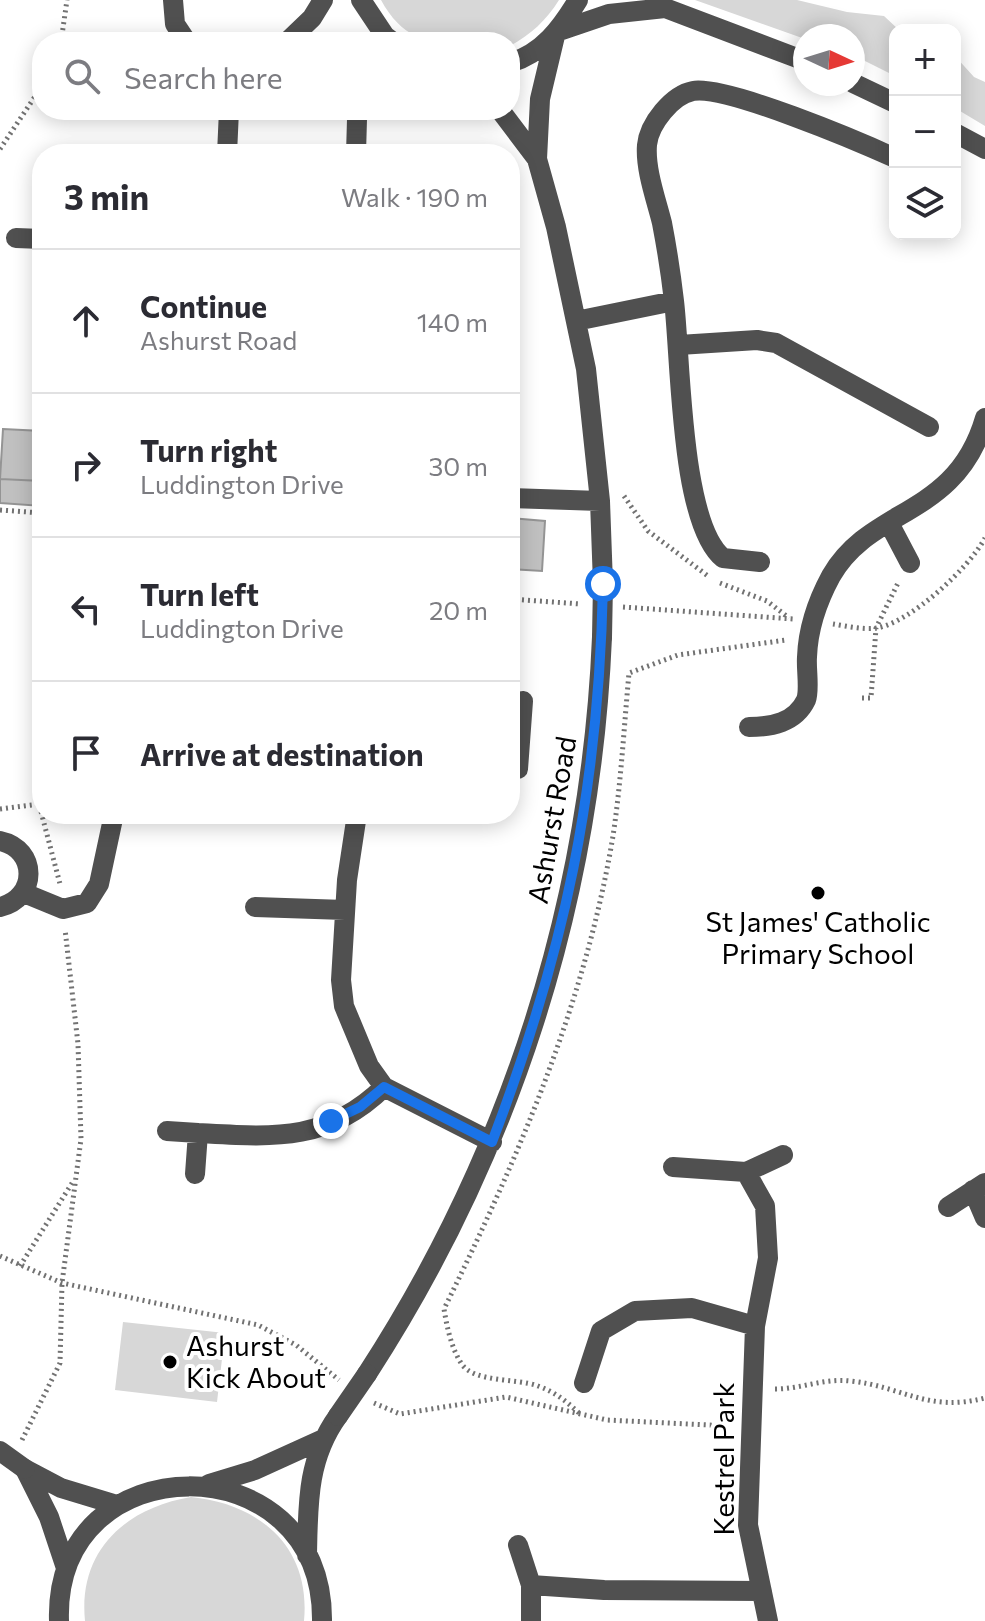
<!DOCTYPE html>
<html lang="en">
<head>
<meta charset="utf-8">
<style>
  body { margin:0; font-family:Commissioner,sans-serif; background:#f7f7f7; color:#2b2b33 }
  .controls { position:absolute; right:24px; top:24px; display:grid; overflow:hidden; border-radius:16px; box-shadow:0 4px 20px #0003 }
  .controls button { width:72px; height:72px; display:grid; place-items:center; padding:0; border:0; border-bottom:2px solid #e1e1e2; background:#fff; color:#2b2b33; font:40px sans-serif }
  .compass { position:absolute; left:793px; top:24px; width:72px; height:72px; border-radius:50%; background:#fff; box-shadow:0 4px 20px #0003; rotate:94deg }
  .stop { position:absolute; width:24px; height:24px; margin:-18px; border:6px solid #1a73e8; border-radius:50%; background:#fff }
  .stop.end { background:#1a73e8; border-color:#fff; box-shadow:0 2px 8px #0008 }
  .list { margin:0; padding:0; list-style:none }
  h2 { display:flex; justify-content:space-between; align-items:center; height:104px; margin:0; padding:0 32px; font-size:34px }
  h2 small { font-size:26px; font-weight:400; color:#7c7c81 }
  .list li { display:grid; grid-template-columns:52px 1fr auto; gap:24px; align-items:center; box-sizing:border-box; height:144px; padding:0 32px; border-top:2px solid #e1e1e2 }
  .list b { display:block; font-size:30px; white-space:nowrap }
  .list p { margin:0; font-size:26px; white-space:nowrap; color:#7c7c81 }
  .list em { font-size:26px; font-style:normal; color:#7c7c81 }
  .icon { flex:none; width:44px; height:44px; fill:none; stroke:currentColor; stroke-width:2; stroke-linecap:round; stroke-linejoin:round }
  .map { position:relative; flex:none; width:985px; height:1621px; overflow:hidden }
  .search { position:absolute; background:#fff; box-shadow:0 4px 20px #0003; left:32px; top:32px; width:488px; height:88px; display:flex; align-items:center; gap:20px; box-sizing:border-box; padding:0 28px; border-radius:32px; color:#7c7c81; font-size:30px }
  .panel { position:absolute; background:#fff; box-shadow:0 4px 20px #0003; left:32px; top:144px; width:488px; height:680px; border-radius:32px }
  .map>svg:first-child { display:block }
  .green { fill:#d7d7d7 }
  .building { fill:#c0c0c0; stroke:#949494; stroke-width:2 }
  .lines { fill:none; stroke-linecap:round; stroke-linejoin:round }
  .path { stroke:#727272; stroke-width:5; stroke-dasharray:2 4; stroke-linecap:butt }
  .minor { stroke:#505050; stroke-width:20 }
  .minor-bridge { stroke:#505050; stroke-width:20 }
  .route { stroke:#1a73e8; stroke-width:10 }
  .poi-dot { fill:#000; stroke:#fff; stroke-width:3 }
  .labels { text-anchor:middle; stroke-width:8; stroke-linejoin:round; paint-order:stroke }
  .street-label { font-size:28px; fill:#000; stroke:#fff }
  .poi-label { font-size:28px; fill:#000; stroke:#fff }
</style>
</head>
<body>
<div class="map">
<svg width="985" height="1621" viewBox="0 0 985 1621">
  <rect width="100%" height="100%" fill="#fff"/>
  <!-- green -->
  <path class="green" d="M381,0H559C546,21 531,34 510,46V42C455,42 412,57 381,0Z
    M695,0H797L847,12L884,16L899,30H895V76L853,55V36L805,39Z
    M955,56L974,77L985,82V126L955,108Z
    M123,1322L225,1333L217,1402L115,1390Z
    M191,1497C260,1504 311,1547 304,1621H85C78,1550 126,1508 191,1497Z"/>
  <!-- building -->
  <path class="building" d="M3,429L42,431V481L0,479Z
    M0,479L42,481V506L0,503Z
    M510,518L545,521L542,571L510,569Z"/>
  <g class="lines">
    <!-- path -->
    <path class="path" d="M61,42L67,0
      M0,149L42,86
      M624,496L648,531L708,576
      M0,510L42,513
      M720,583L767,601L789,618
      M510,599L581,604
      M623,607L793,619
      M833,624C846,626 864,630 877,628C911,622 969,568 985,538
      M862,698H871L876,628L899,581
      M42,752L39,804L60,884
      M0,809L39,804
      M0,1256L62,1283L258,1325L296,1345L339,1380
      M20,1266L74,1180
      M775,1389C801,1389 824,1378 850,1381C902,1386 927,1413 985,1398
      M374,1403L400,1414L506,1397L607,1420L729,1426
      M579,1413C566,1401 555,1392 538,1386C517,1378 473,1383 461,1363C451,1347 447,1327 444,1309C518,1158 585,1004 613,836C621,783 624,727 629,673L678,655L786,640
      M22,1440L60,1363L62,1283L81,1139L78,1044L65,929"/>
    <!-- minor -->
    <path class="minor" d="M173,0L175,24L187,42
      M361,0L385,36L393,42
      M656,0L665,8L805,61
      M559,31L609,14L665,8
      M555,36L540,99L537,159L556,227L586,369L600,501L603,584
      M287,42L312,18L323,0
      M312,42H321
      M510,63C543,53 561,28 578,0
      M853,83L895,103
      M500,110L537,159
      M955,133L985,149
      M227,154L229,110
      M356,154L357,119
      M16,238L42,239
      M674,301C671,275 667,249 662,223C656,199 645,169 647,145C649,124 672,95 693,91C726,85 860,142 895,158
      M576,321L674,301C681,359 680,523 723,558L760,562
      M679,345L757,340L776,343L929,427
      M510,498L600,501
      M890,525L910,563
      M749,727C771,727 795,723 806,700C810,690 806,669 807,657C808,629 818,600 831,576C871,506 956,518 985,418
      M518,769L523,701
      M357,814L347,880L341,980L344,1006L369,1066L384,1087L492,1142
      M0,841C38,849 38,898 0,907
      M24,893L63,909L87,903L99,884L114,814
      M255,907L345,910
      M167,1131L198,1133L195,1174
      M198,1133C271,1137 327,1143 384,1087
      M673,1167L746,1172L783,1155
      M746,1172L765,1206L768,1258L755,1326L748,1525L768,1621
      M973,1190L985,1218
      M948,1207L985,1183
      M367,1374C511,1152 591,901 602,637
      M584,1383L601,1331L635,1311L692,1308L755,1326
      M25,1469L49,1517L66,1568
      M25,1469L61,1488L117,1505
      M209,1484L255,1470L321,1440
      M518,1545L531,1585V1621
      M307,1555C308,1504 307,1459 338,1416
      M531,1585L604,1590L762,1591
      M59,1621C53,1442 324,1441 322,1621"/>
    <!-- minor-bridge -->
    <path class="minor-bridge" d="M602,637L603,584
      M338,1416L367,1374
      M0,1451L25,1469"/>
  </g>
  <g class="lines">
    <!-- route -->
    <path class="route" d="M331,1121L360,1107L384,1087L492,1142C565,951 599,789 603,584"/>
  </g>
  <!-- markers -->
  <g class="poi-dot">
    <circle cx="818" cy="893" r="8"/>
    <circle cx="170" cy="1362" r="8"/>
  </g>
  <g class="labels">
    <!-- street labels -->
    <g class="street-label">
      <text transform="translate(552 820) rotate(-80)" y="10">Ashurst Road</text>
      <text transform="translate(724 1459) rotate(-90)" y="10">Kestrel Park</text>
    </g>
    <!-- poi labels -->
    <g class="poi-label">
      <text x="818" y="932">St James' Catholic<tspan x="818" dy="32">Primary School</tspan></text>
      <text x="186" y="1356" text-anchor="start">Ashurst<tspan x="186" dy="32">Kick About</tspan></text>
    </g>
  </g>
</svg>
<div class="controls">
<button>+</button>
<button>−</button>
<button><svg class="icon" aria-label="layers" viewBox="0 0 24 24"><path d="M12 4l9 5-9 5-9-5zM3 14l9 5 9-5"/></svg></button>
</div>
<svg class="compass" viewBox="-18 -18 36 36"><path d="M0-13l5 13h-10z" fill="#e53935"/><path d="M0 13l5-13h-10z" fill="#7c7c81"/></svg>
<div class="stop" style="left:603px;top:584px"></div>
<div class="stop end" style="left:331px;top:1121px"></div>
<div class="search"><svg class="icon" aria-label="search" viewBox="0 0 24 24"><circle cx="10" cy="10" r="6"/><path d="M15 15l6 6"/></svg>Search here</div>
<section class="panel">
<h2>3 min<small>Walk · 190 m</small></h2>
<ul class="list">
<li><svg class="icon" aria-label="ahead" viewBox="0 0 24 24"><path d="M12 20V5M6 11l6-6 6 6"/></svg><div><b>Continue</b><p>Ashurst Road</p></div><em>140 m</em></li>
<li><svg class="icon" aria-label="right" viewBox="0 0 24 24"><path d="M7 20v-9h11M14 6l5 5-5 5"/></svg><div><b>Turn right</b><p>Luddington Drive</p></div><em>30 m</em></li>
<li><svg class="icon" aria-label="left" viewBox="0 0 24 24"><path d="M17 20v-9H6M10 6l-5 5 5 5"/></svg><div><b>Turn left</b><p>Luddington Drive</p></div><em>20 m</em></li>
<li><svg class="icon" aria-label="arrive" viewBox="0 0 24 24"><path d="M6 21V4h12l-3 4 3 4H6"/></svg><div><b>Arrive at destination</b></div></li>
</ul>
</section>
</div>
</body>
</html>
